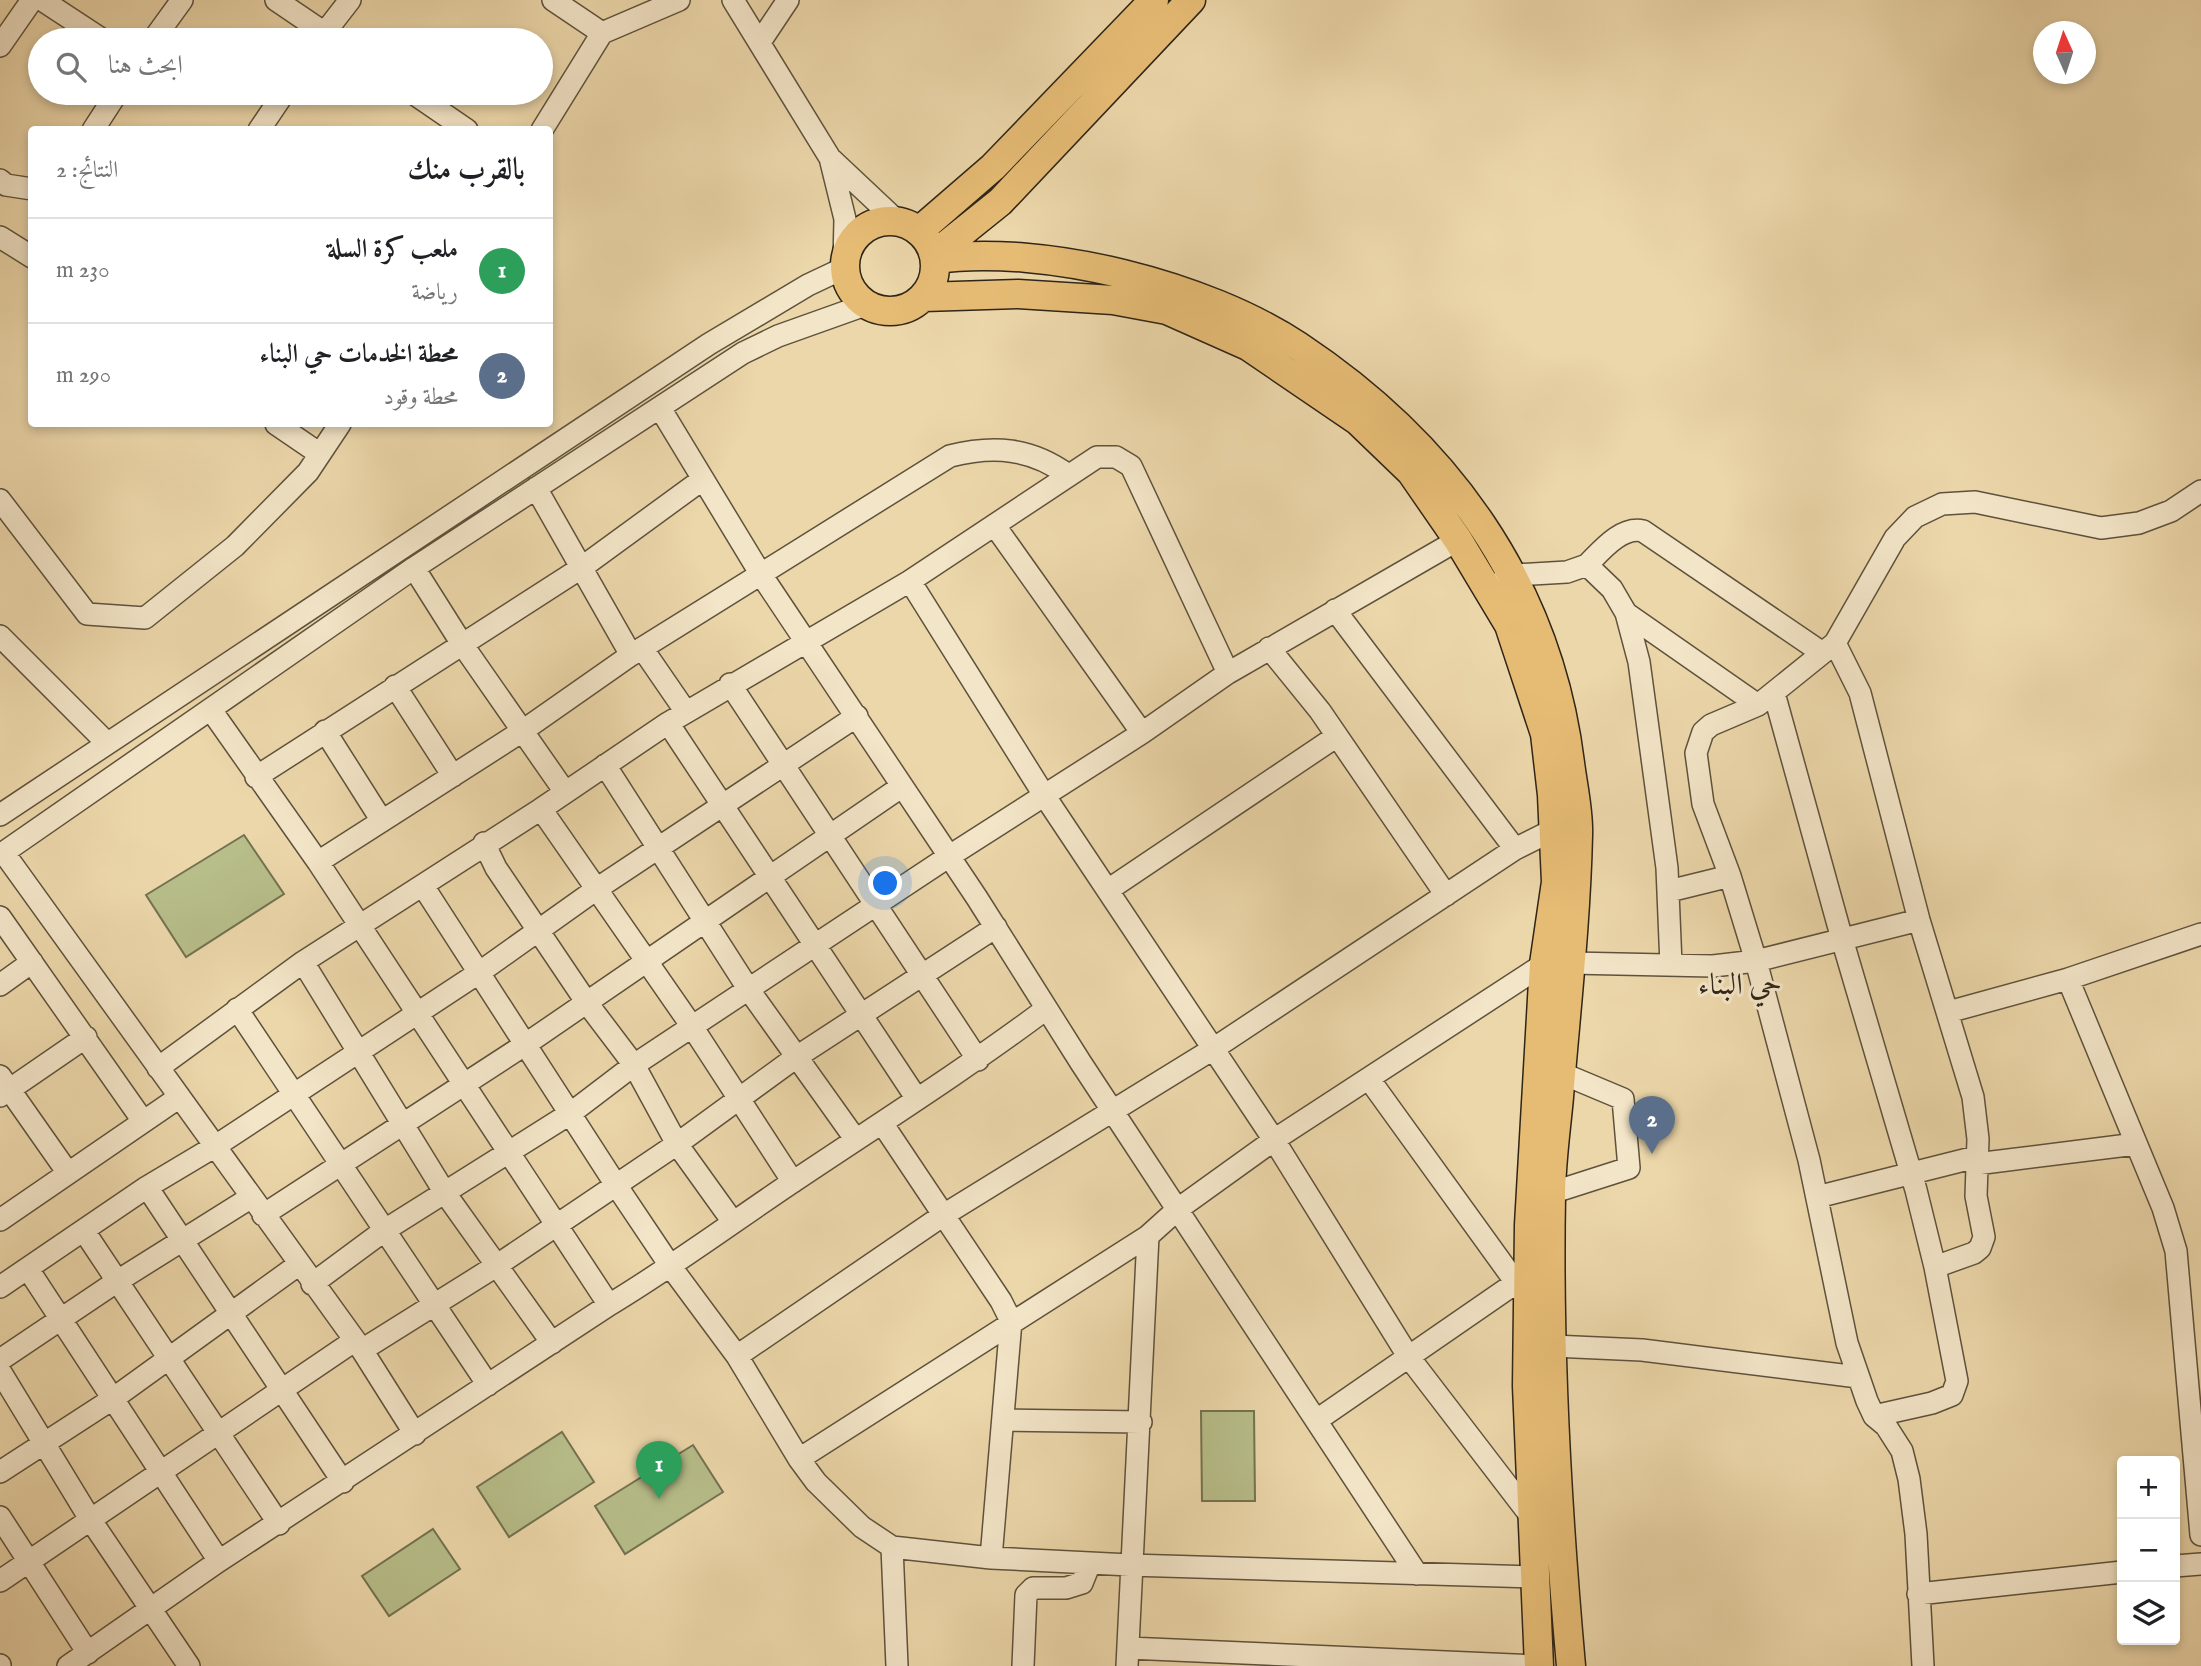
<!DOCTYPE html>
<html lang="ar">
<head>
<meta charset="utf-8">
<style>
  body { margin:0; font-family:"IM FELL English",Amiri,serif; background:#f6f6f6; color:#202124; direction:rtl }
  .controls { position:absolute; right:21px; bottom:21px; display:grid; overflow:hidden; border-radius:7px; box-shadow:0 4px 10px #0003 }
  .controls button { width:63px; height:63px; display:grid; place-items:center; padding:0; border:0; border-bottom:2px solid #e0e0e0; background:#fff; color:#202124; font:35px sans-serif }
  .compass { position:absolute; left:2033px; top:21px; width:63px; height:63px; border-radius:50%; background:#fff; box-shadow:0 4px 10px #0003; rotate:357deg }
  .you { position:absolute; left:886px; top:884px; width:24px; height:24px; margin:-18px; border:5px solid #fff; border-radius:50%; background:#1a73e8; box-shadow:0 0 0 10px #1a73e833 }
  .badge { display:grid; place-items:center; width:46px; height:46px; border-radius:50%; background:#0f766e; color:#fff; font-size:23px; font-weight:700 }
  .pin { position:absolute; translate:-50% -58px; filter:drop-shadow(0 2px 4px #0008) }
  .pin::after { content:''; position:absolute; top:37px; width:24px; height:21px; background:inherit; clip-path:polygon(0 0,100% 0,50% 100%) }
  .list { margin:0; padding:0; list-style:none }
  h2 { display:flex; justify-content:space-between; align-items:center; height:91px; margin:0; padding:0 28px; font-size:30px }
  h2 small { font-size:23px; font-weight:400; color:#757577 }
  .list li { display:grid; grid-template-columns:46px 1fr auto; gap:21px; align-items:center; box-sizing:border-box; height:105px; padding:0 28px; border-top:2px solid #e0e0e0 }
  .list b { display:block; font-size:26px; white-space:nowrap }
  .list p { margin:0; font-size:23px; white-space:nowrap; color:#757577 }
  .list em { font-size:23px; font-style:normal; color:#757577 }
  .icon { flex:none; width:38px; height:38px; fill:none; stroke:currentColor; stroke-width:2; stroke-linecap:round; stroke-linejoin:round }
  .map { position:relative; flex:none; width:2201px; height:1666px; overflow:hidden; direction:ltr }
  .search { position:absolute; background:#fff; box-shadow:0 4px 10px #0003; left:28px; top:28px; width:525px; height:77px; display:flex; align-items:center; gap:18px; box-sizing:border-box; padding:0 24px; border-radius:38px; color:#757577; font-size:26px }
  .panel { position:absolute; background:#fff; box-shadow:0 4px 10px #0003; left:28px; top:126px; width:525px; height:301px; border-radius:7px; direction:rtl }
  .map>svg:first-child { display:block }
  .pitch { fill:#b7be8a; stroke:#737250; stroke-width:2 }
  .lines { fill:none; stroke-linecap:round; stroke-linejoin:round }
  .minor-casing { stroke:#5e523c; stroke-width:24 }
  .major-casing { stroke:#2f2517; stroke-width:31 }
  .minor { stroke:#f3e5c8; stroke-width:21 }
  .major { stroke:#e6bc75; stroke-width:28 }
  .labels { text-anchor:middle; stroke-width:6; stroke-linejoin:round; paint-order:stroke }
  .neighbourhood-label { font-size:30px; fill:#2f2517; stroke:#f3e5c8 }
</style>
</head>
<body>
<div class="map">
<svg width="2201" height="1666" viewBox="0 0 2201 1666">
  <rect width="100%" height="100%" fill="#ecd7aa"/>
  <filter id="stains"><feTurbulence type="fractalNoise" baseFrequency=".00286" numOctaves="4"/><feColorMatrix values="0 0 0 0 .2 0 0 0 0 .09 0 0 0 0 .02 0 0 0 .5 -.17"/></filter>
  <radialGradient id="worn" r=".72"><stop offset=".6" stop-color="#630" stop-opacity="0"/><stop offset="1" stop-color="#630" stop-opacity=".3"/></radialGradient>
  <!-- pitch -->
  <path class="pitch" d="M244,835L284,894L186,957L146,895Z
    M1201,1411H1254L1255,1501H1202Z
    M562,1432L594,1482L509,1537L477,1487Z
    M693,1445L723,1492L625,1554L595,1506Z
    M433,1529L460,1569L389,1616L362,1576Z"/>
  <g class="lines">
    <defs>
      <path id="minor" d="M42,0L103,40
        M276,0L335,40
        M553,0L602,33
        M733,0L830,158L897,221
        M153,40L182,0
        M319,40L350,0
        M760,42L788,0
        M0,46L32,0
        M413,93L467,130
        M93,130L117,93
        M259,130L284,93
        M542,130L602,33L679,0
        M830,158L845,219L844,263
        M0,180L6,185L32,189
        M0,237L32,257
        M660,408L760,573L977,898L1081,1063L1417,1574
        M276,424L320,454
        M536,488L631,655
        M0,500L87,614L145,618L235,546L308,472L340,424
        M995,526L1142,733
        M1587,565C1601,551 1621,526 1643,531L1821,652
        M414,568L462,644L565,792
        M910,581L1044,795L1274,1140L1408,1356L1533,1519
        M1502,581L1515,575L1567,572L1587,565L1612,589L1626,613L1639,662L1667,868L1671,965
        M1335,610L1515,849
        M1626,613L1758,705
        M0,636L107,743
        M1835,643L1860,693L1919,920L1973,1097L1978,1139L1976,1196L1984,1237L1980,1248L1974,1253L1935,1267
        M642,648L686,712
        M1269,648L1320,711L1446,895
        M730,684L978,1060
        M395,686L453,776
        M1774,693L1842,939L1916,1190L1935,1267L1957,1381L1952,1395L1932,1403L1874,1416
        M211,710L318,862L609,1305
        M668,723L917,1099
        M325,731L382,821
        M605,765L749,990L856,1140
        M256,777L581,568L703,479
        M541,809L693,1028L793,1182
        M0,815L709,344L808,285L844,268
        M484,843L496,868L587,1003L634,1065L677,1144L733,1222
        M4,853L362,1350L415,1434
        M0,855L414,568L743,353L778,336L865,305
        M318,862L521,732L631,655L950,456C994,445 1031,448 1068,475
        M423,886L616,1185L671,1267L737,1356L799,1459L816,1482L862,1527L892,1547L991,1558L1130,1565L1535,1577
        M1108,890L1337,736
        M1669,891L1730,876
        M0,917L143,1121
        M303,962L445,1193L552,1343
        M1571,963L1713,966L1756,961L1919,920
        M2068,979L2163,1208L2176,1251L2201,1535
        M0,985L32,962
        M237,1009L488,1385
        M1948,1012L2068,979L2201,934
        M158,1068L303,962L541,809L668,723L910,581L1097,457H1116L1131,466L1228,673
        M0,1076L68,1173
        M1369,1079L1530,1302
        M0,1096L86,1037
        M882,1123L1001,1301L1011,1321L991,1558
        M1976,1164L2136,1144
        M147,1187L343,1482
        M1551,1193L1629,1168L1623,1099L1561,1073
        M1817,1197L1976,1157
        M263,1215L526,1044L901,787
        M0,1220L178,1098
        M84,1231L279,1524
        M28,1269L219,1561
        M312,1284L385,1230L571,1113L634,1065L948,857L1142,733L1228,673L1458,540
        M0,1287L147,1187L214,1147L480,972L598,888L857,716
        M1553,1346L1642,1350L1858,1377
        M362,1350L496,1266L677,1144L795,1058L996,927
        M737,1356L942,1216L1213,1049L1515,849L1553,830
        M0,1360L116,1282L250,1198
        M0,1371L90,1519L189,1666
        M1005,1420L1141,1422
        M1317,1420L1517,1282
        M799,1459L1148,1236L1178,1209L1274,1140L1544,964
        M0,1472L114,1398L298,1265
        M0,1517L88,1653
        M892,1547L897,1666
        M2175,1566L2201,1564
        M0,1581L354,1341
        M1918,1594L2122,1572
        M1128,1648L1539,1666
        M0,1665V1666
        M68,1666L219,1561L609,1305C672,1267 730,1224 791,1183C876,1126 963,1071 1046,1009
        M1023,1666L1026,1595L1033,1588H1066L1082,1583L1090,1563
        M1127,1666L1148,1236
        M1923,1666L1916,1534L1909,1479L1902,1451L1886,1426L1874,1416L1867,1401L1847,1343L1809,1160L1756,961L1730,876L1703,804L1696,753L1703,732L1711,725L1758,705L1835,643L1895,538L1915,517L1942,504L1975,502L2101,528L2139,523L2171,511L2201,491"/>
      <path id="major" d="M845 266a45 45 0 1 1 90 0a45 45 0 1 1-90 0Z
        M919,231L993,167L1154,0
        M934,255L1000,202L1191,0
        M935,259C1045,244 1206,285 1298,346C1447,445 1548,584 1570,763C1573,787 1579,812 1578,835C1576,923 1566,1010 1559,1097C1556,1130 1551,1163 1551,1196C1548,1353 1557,1510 1571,1666
        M924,297L1018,294L1113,300L1167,310L1248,346L1358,421L1411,472L1458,540L1509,625L1545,734L1552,795L1556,882L1544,964L1529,1225L1527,1386L1539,1666"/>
    </defs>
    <!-- minor casing -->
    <use href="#minor" class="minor-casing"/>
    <!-- major casing -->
    <use href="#major" class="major-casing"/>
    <!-- minor -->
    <use href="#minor" class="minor"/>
    <!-- major -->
    <use href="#major" class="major"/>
  </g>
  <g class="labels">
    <!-- neighbourhood labels -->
    <g class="neighbourhood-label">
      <text x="1740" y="994">حي البناء</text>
    </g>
  </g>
  <rect width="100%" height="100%" filter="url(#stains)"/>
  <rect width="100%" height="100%" fill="url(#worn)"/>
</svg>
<div class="controls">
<button>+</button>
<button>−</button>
<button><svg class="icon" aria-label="layers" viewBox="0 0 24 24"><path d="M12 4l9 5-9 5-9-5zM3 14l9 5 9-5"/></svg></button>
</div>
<svg class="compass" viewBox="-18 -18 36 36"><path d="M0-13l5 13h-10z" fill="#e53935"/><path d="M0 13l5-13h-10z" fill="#757577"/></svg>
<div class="you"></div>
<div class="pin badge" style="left:659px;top:1499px;background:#2e9e5b">1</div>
<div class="pin badge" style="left:1652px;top:1154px;background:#5c6f8a">2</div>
<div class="search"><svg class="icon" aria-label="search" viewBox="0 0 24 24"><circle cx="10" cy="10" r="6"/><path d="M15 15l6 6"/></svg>ابحث هنا</div>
<section class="panel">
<h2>بالقرب منك<small>النتائج: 2</small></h2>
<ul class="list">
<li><span class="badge" style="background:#2e9e5b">1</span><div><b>ملعب كرة السلة</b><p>رياضة</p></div><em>230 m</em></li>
<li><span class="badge" style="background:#5c6f8a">2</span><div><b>محطة الخدمات حي البناء</b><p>محطة وقود</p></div><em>290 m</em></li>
</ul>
</section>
</div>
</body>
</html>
